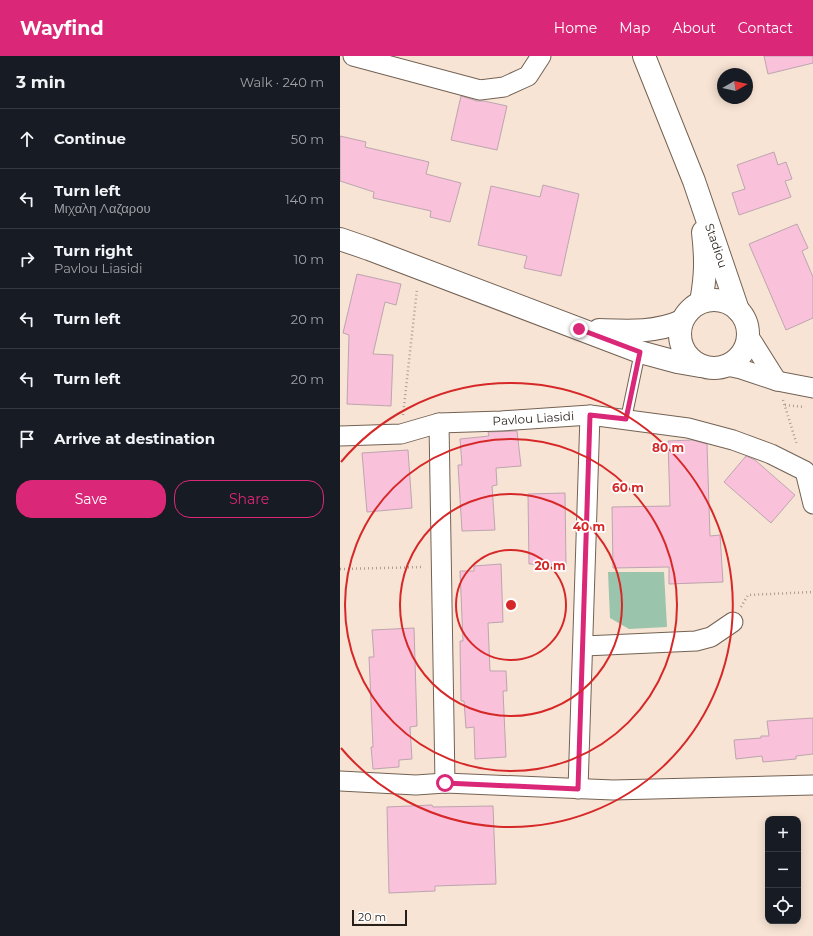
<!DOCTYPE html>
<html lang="en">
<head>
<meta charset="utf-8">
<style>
  body { margin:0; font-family:Montserrat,sans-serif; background:#242831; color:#f1f3f6 }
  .controls { position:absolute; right:12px; bottom:12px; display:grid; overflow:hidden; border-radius:8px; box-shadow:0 2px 10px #0003 }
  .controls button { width:36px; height:36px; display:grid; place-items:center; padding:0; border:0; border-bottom:1px solid #363941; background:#171b24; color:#f1f3f6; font:20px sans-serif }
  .compass { position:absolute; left:377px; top:12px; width:36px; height:36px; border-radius:50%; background:#171b24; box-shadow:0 2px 10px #0003; rotate:81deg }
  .scale { position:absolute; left:12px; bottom:10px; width:55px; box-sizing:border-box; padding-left:4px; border:2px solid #271f1a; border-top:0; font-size:11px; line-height:14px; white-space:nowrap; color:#271f1a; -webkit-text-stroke:3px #fff; paint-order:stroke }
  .stop { position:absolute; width:12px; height:12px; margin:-9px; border:3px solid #db2777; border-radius:50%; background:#fff }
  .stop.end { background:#db2777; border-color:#fff; box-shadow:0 1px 4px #0008 }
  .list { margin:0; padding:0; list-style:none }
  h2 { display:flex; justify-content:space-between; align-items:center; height:52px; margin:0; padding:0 16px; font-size:17px }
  h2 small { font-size:13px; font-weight:400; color:#9ea1a6 }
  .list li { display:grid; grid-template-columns:26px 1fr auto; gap:12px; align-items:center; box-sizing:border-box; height:60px; padding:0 16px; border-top:1px solid #363941 }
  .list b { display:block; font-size:15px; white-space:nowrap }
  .list p { margin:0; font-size:13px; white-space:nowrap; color:#9ea1a6 }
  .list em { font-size:13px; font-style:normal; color:#9ea1a6 }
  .actions { display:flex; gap:8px; padding:12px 16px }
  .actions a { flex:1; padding:9px 0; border:1px solid #db2777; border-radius:16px; text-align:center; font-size:14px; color:#db2777 }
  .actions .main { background:#db2777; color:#fff }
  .icon { flex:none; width:22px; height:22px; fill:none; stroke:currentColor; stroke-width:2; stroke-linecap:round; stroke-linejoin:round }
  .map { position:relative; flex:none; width:473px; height:880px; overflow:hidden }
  header { display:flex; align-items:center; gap:24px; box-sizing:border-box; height:56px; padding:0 20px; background:#db2777; color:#fff }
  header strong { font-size:19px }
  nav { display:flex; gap:22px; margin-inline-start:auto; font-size:14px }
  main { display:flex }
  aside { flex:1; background:#171b24 }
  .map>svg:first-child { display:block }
  .green { fill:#9ac5ac }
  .building { fill:#fac1da; stroke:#bca5af }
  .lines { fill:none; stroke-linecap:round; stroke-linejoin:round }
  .lane-casing { stroke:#736254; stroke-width:12 }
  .street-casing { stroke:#736254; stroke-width:21 }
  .secondary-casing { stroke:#736254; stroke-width:24 }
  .path { stroke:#ad9d91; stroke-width:2.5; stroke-dasharray:1 3; stroke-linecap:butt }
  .lane { stroke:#fff; stroke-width:10 }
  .street { stroke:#fff; stroke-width:19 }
  .secondary { stroke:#fff; stroke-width:22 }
  .route { stroke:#db2777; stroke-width:5 }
  .ring { fill:none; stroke:#d62828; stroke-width:2 }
  .labels { text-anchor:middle; stroke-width:3.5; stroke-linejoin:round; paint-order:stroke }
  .street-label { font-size:12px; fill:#271f1a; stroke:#fff }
  .centre { fill:#d62828; stroke:#fff; stroke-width:2 }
  .ring-label { font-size:12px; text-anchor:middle; font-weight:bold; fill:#d62828; stroke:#fff; stroke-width:3.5; stroke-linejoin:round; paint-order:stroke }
</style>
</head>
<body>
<header>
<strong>Wayfind</strong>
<nav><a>Home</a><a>Map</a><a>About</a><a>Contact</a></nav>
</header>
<main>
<aside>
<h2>3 min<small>Walk · 240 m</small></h2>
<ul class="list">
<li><svg class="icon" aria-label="ahead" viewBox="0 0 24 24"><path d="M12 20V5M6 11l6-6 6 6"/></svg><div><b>Continue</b></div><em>50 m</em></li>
<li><svg class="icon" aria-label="left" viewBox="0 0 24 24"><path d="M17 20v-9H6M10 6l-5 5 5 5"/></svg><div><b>Turn left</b><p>Μιχαλη Λαζαρου</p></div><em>140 m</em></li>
<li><svg class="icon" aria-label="right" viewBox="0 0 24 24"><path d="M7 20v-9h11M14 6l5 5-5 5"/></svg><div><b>Turn right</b><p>Pavlou Liasidi</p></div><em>10 m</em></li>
<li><svg class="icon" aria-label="left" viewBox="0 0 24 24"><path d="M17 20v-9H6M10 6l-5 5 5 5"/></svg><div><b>Turn left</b></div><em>20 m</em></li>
<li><svg class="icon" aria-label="left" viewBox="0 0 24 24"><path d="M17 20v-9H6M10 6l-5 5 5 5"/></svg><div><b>Turn left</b></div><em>20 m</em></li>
<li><svg class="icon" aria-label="arrive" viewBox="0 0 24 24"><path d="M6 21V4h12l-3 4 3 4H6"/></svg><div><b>Arrive at destination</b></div></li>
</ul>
<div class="actions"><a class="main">Save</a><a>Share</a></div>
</aside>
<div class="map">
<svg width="473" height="880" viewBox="0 0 473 880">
  <rect width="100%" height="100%" fill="#f8e4d4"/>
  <!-- green -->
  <path class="green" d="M268,516H324L327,571L289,573L270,562Z"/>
  <!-- building -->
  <path class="building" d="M424,0H473V7L428,18Z
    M121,40L137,45H144L167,50L157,94L111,84Z
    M0,80L26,86L25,91L89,106L86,118L121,127L110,166L90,161L91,155L33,142L34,136L0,125Z
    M434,96L438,109L446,106L452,123L445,125L451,141L399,159L392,137L405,133L397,109Z
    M203,129L239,138L221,220L184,212L187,200L138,189L151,130L200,141Z
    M457,168L468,192L462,195L473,221V262L446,274L409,188Z
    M17,218L61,228L56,249L45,246L33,298L53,299L51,350L7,348L9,279L3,277Z
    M177,375L181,410L156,412L157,429L152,430L155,474L122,475L118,409H122L120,383L149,380L148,376Z
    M352,384L367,388L370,480L380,479L383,526L329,528V511L273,512L272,451L330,450L328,385Z
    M68,394L72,452L27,456L22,397Z
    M406,400L415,404L455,439L431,467L384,426Z
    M225,437L226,509L189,508L188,438Z
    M161,508L163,566L148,567L150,615H166L167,635H163L166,701L135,703L134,671L126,672L124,645H121L120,585H123L120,515H134V510Z
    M74,572L77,670L70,671L72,703L59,704V711L33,713L31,691H33L29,601H34L32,574Z
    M473,662V698L456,700V703L423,706L422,700L396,703L394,684L421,682V680H429L427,665Z
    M92,749L93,751L153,750L156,828L95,830V835L49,837L47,751Z"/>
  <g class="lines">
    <defs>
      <path id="lane" d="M286,363L300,296"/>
      <g id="street">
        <path d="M13,0L140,34L164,31L188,20L201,0"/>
        <path d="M408,279L437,325"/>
        <path d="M387,310L401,313L437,325L473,332"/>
        <path d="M99,367L105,727"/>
        <path id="s1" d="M0,380L61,378L99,367L161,365L250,359L348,372L393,384L431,398L465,415L473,448"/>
        <path d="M244,590L356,585L371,581L393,566"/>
        <path d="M0,725L76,729L105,727L273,734L473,729"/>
        <path d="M238,733L250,359"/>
      </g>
      <g id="secondary">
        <path id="s2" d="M304,0L354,125L398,254"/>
        <path d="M0,183L29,193L300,296L337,306L360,310"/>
        <circle cx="374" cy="278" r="34"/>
        <path d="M361,246C366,219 366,203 363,176"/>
        <path d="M259,274C287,275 315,277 342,265"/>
      </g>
    </defs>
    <!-- lane casing -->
    <use href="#lane" class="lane-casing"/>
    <!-- street casing -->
    <use href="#street" class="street-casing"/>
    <!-- secondary casing -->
    <use href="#secondary" class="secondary-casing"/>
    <!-- path -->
    <path class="path" d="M443,344L457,389
      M445,349L465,351
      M63,359L77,233
      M0,513L83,511
      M401,551L408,539L473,536"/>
    <!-- lane -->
    <use href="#lane" class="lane"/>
    <!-- street -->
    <use href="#street" class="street"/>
    <!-- secondary -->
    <use href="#secondary" class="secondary"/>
  </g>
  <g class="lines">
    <!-- route -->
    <path class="route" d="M105,727L238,733L250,359L286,363L300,296L239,273"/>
  </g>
  <!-- distance rings -->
  <g class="ring">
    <circle cx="171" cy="549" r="55"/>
    <circle cx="171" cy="549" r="111"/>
    <circle cx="171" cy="549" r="166"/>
    <path d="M1 406A222 222 0 1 1 1 692"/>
  </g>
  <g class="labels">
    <!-- street labels -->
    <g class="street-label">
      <text dy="4" stroke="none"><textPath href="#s2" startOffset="203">Stadiou</textPath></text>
      <text dy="4" stroke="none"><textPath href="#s1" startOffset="195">Pavlou Liasidi</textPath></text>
    </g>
  </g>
  <circle cx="171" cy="549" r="6" class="centre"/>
  <g class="ring-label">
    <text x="328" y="396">80 m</text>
    <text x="288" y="436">60 m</text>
    <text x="249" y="475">40 m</text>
    <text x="210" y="514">20 m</text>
  </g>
</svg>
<div class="controls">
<button>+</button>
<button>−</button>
<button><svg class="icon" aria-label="locate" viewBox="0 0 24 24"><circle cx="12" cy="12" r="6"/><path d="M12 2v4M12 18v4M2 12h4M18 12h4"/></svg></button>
</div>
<svg class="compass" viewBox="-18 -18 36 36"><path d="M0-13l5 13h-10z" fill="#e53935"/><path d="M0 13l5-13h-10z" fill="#9ea1a6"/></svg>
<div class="scale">20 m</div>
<div class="stop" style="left:105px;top:727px"></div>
<div class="stop end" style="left:239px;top:273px"></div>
</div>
</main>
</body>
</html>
